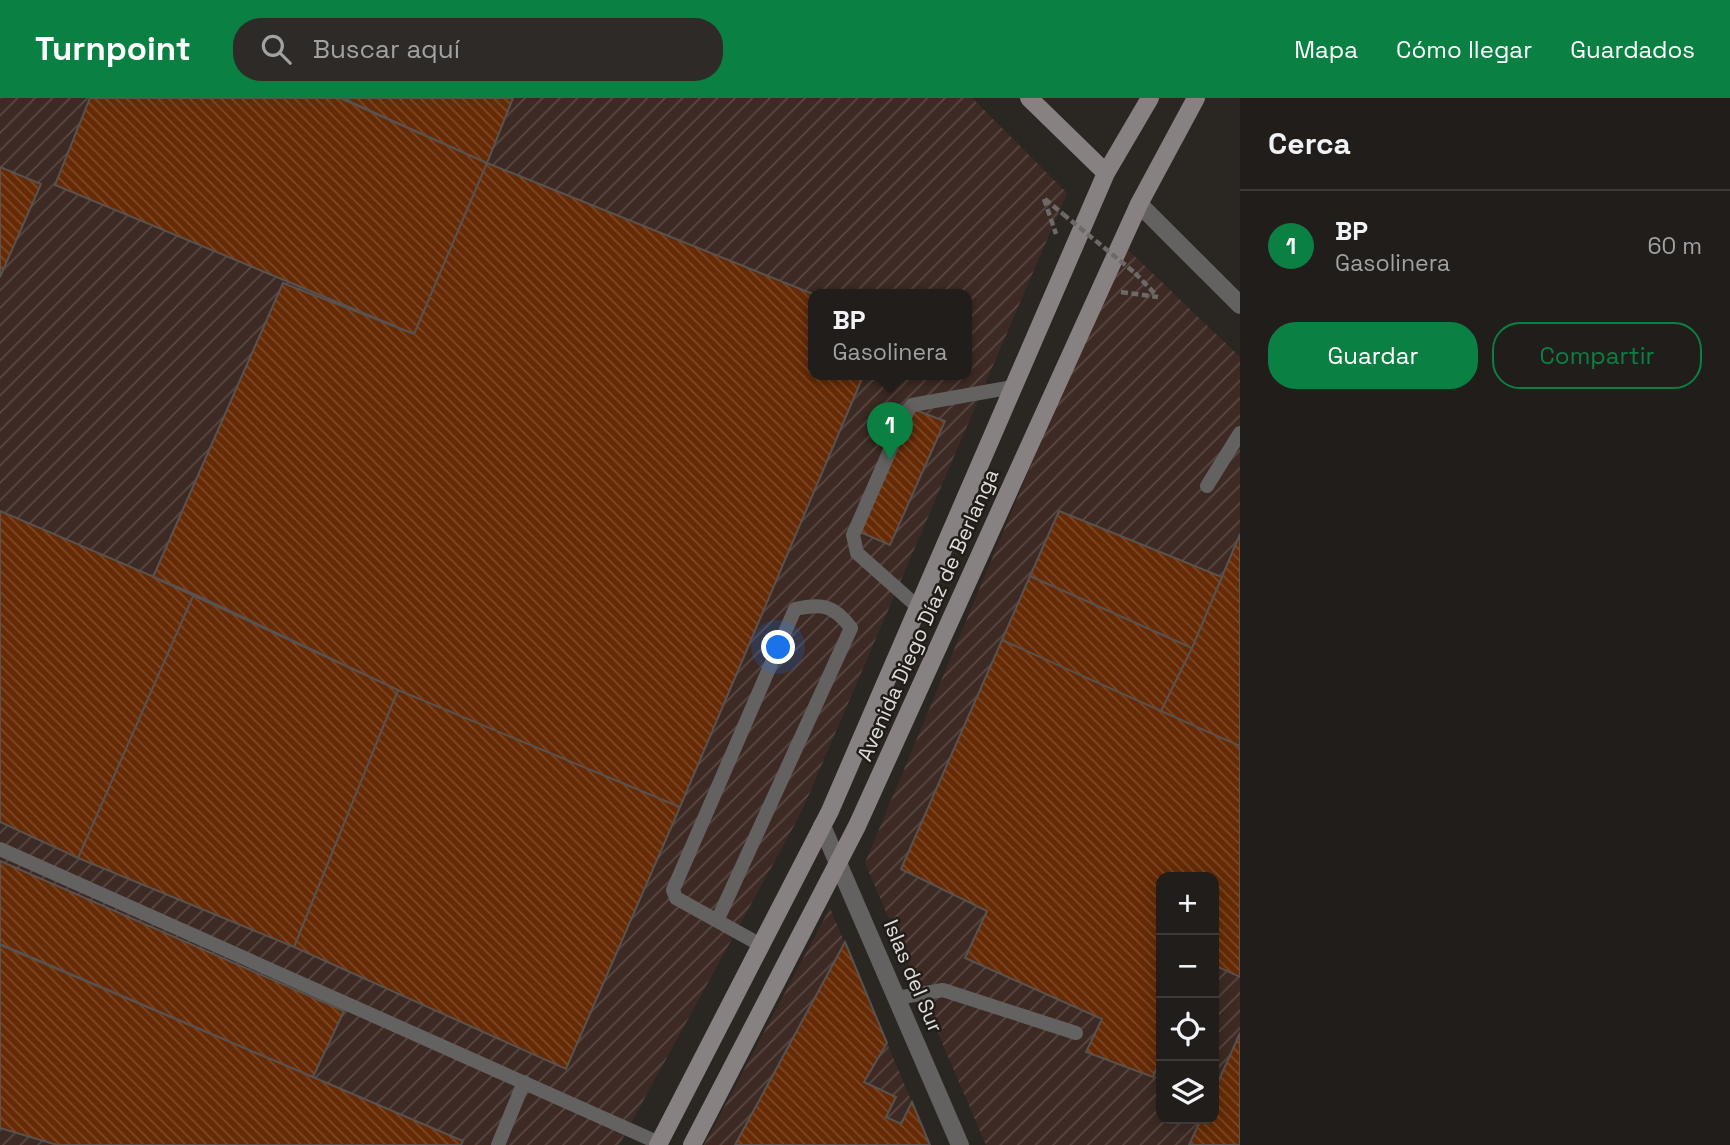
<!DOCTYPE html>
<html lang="es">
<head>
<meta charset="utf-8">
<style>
  body { margin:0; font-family:"Space Grotesk",sans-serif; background:#2d2a27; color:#f1f3f6 }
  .controls { position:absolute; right:21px; bottom:21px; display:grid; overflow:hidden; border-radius:14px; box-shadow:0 4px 18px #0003 }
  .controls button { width:63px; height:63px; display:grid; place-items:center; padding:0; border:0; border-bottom:2px solid #3d3b39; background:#201d1a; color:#f1f3f6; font:35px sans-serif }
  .you { position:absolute; left:779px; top:550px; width:24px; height:24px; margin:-18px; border:5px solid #fff; border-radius:50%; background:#1a73e8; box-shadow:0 0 0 10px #1a73e833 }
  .badge { display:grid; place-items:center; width:46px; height:46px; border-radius:50%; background:#0b8043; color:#fff; font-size:23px; font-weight:700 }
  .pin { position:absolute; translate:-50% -58px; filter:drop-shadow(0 2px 4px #0008) }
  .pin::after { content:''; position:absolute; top:37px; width:24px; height:21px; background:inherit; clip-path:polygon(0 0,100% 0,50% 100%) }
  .popup { position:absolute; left:808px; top:191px; width:164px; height:91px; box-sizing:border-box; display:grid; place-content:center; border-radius:14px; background:#201d1a; filter:drop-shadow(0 2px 5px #0005); font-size:23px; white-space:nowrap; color:#a2a2a2 }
  .popup b { font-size:26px; color:#f1f3f6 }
  .popup::after { content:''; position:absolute; left:50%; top:100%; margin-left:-14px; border:14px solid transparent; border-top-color:#201d1a }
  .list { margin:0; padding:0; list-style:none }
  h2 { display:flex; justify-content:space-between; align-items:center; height:91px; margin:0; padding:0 28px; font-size:30px }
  h2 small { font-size:23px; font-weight:400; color:#a2a2a2 }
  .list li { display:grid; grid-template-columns:46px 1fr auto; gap:21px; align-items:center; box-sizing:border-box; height:112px; padding:0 28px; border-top:2px solid #3d3b39 }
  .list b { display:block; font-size:26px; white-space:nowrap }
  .list p { margin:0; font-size:23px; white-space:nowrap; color:#a2a2a2 }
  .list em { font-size:23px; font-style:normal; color:#a2a2a2 }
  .actions { display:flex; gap:14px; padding:21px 28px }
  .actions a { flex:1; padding:16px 0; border:2px solid #0b8043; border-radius:28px; text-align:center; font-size:24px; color:#0b8043 }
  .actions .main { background:#0b8043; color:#fff }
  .icon { flex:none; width:38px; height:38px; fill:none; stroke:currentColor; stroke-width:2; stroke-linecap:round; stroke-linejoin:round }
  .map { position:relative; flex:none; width:1240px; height:1047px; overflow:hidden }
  header { display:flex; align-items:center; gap:42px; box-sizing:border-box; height:98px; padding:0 35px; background:#0b8043; color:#fff }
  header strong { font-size:33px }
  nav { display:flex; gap:38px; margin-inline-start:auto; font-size:24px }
  .search { width:490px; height:63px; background:#2d2a27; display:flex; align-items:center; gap:18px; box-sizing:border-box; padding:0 24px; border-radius:28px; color:#a2a2a2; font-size:26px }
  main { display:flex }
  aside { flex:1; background:#201d1a }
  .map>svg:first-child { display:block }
  .industrial { fill:url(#industrial-furrows); fill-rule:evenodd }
  .building { fill:url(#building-back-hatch); stroke:#585250; stroke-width:2 }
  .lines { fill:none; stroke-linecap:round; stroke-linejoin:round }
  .path { stroke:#6c6a66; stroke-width:4.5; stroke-dasharray:7 3.5; stroke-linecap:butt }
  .lane { stroke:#646161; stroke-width:14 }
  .street { stroke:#646161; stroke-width:18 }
  .secondary { stroke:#878181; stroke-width:18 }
  .path-bridge { stroke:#6c6a66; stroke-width:4.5; stroke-dasharray:7 3.5; stroke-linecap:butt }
  .labels { text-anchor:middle; stroke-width:5; stroke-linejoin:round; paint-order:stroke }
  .street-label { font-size:21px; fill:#e0dedb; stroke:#201d19 }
</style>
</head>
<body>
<header>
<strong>Turnpoint</strong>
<div class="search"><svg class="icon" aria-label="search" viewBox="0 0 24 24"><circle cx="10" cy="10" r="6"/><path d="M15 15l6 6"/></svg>Buscar aquí</div>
<nav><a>Mapa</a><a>Cómo llegar</a><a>Guardados</a></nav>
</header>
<main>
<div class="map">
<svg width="1240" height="1047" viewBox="0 0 1240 1047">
  <defs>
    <pattern id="industrial-furrows" width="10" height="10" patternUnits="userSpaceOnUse" patternTransform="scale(1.75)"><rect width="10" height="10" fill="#3d2a24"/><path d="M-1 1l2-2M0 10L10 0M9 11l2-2" fill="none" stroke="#594843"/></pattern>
    <pattern id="building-back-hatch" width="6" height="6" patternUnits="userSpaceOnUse" patternTransform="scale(1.75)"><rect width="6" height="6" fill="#662b05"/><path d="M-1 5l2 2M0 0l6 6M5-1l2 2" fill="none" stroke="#7c4929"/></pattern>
  </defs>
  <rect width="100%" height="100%" fill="#2a2723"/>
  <!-- industrial -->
  <path class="industrial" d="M0,0H972L1067,95L801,715L619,1047H0ZM813,196H967V276H813Z
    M1123,147L1240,259V1047H986L865,765ZM1161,779H1214V1021H1161Z
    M830,810L930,1047H704Z"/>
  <!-- building -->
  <path class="building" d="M90,0H340L487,65L414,236L55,87Z
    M342,0H513L487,65Z
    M487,65L813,196V276H864L680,709L398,592L153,479L283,185L414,236Z
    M0,69L41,86L0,179Z
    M915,312L945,323L890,447L860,434Z
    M0,413L194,496L78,760L0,724Z
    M1059,413L1222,479L1192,550L1030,478Z
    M1240,436V648L1161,613L1192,550Z
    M1030,478L1192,550L1161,613L1002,542Z
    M194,496L398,592L294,849L78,760Z
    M1002,542L1240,648V879L1214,867V779H1161V959L1153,979L1086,954L1102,921L965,860L987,813L901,771Z
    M398,592L680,709L566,971L294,849Z
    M0,763L344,913L313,979L0,846Z
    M845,844L887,945L864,984L896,999L886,1019L901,1026L912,1004L930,1047H735Z
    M0,847L313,979L463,1043L461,1047H57L0,1030Z
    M1240,935V1047H1189L1201,1021H1214V993Z"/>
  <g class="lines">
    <!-- path -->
    <path class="path" d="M1044,101L1056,136
      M1045,101L1063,116
      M1135,175L1157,198
      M1121,194L1158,199"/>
    <!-- lane -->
    <path class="lane" d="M1207,388L1240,335
      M919,510L857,455L853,437L907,313L912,307L1013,289
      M0,751L659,1045
      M717,823L851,530C834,507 822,505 795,511L673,792L676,800L761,847
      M897,900L943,892L1076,935
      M498,1047L524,984"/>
    <!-- street -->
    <path class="street" d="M1139,106L1240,207
      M822,728L960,1047"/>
    <!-- secondary -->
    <path class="secondary" d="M1029,0L1106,75
      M658,1047L830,713L1106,75L1150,0
      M692,1047L857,728L1139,106L1196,0"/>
    <!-- path-bridge -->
    <path class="path-bridge" d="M1063,116L1135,175"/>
  </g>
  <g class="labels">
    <!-- street labels -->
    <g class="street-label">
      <text transform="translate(928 517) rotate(-66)" y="7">Avenida Diego Díaz de Berlanga</text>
      <text transform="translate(913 878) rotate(67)" y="7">Islas del Sur</text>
    </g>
  </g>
</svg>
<div class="controls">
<button>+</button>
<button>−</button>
<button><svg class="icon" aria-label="locate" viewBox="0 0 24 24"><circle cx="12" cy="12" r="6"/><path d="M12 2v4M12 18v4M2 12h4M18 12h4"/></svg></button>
<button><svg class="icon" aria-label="layers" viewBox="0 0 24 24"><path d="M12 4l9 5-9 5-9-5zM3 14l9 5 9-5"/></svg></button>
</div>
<div class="you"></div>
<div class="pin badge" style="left:890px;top:362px">1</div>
<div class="popup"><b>BP</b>Gasolinera</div>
</div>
<aside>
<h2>Cerca<small></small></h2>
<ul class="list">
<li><span class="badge">1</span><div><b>BP</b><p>Gasolinera</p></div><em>60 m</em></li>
</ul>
<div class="actions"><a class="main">Guardar</a><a>Compartir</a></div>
</aside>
</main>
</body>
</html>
